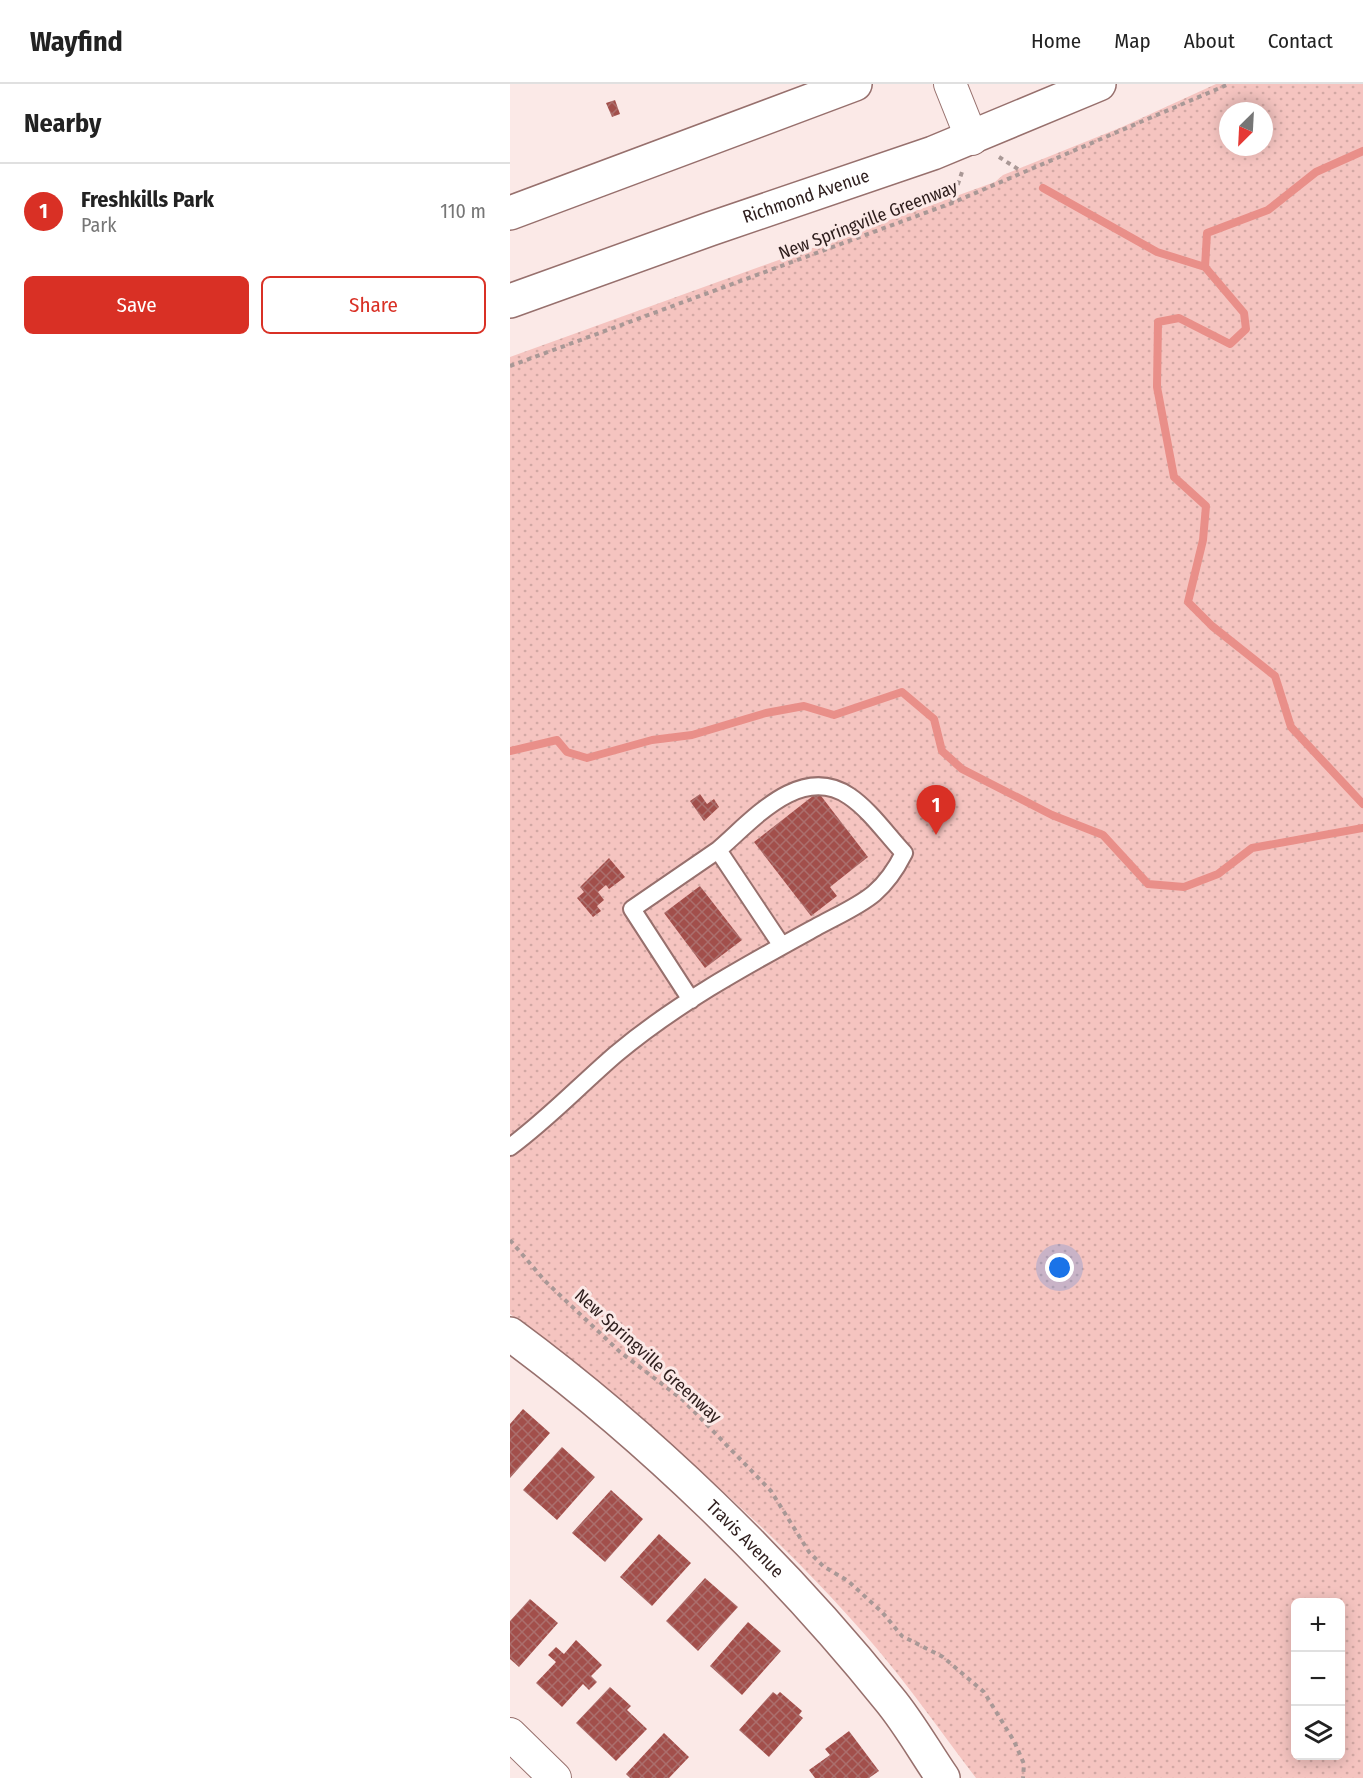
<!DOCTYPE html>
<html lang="en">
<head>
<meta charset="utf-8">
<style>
  body { margin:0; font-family:"Fira Sans Condensed",sans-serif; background:#f6f6f6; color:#222 }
  .controls { position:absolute; right:18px; bottom:18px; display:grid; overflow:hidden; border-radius:9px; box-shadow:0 3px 15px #0003 }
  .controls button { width:54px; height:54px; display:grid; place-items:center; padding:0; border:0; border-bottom:2px solid #e0e0e0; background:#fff; color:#222; font:30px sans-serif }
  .compass { position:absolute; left:709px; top:18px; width:54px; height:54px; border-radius:50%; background:#fff; box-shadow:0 3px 15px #0003; rotate:204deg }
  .you { position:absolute; left:550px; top:1184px; width:21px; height:21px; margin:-15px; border:4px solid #fff; border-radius:50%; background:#1a73e8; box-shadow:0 0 0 9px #1a73e833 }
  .badge { display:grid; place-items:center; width:39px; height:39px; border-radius:50%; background:#d93025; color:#fff; font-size:20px; font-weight:700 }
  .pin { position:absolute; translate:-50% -50px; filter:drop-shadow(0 2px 3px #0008) }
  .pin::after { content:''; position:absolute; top:32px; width:21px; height:18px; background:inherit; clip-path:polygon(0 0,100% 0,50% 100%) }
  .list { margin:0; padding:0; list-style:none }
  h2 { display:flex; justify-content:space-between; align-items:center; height:78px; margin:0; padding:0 24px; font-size:26px }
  h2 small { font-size:20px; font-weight:400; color:#767676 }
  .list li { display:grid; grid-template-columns:39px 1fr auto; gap:18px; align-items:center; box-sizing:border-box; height:96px; padding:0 24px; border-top:2px solid #e0e0e0 }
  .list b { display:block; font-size:22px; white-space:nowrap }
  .list p { margin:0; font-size:20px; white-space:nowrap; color:#767676 }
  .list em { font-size:20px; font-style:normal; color:#767676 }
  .actions { display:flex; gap:12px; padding:18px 24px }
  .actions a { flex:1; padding:14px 0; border:2px solid #d93025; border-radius:9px; text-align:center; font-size:21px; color:#d93025 }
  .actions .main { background:#d93025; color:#fff }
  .icon { flex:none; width:33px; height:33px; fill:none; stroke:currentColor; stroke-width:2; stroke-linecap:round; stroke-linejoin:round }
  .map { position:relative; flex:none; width:853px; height:1694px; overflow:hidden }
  header { display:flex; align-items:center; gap:36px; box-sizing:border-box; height:84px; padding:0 30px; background:#fff; border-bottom:2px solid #e0e0e0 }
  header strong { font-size:28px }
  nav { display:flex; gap:33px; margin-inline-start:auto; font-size:21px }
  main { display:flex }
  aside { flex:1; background:#fff }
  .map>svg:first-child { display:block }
  .park { fill:url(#park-dots); fill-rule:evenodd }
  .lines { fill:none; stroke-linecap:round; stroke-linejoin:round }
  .stream { stroke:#e98f89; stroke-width:8 }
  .building { fill:url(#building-cross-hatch) }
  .lane-casing { stroke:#97706d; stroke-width:20 }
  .street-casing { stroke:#97706d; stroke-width:34 }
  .secondary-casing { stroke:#97706d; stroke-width:36 }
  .primary-casing { stroke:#97706d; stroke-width:36 }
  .path { stroke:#a99896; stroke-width:4; stroke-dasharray:4.5 4.5; stroke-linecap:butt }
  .lane { stroke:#fff; stroke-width:16 }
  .street { stroke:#fff; stroke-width:32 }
  .secondary { stroke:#fff; stroke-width:33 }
  .primary { stroke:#fff; stroke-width:33 }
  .labels { text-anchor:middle; stroke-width:6; stroke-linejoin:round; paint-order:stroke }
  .street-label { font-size:18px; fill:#2d1d1c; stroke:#fbe9e7 }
</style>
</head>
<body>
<header>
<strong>Wayfind</strong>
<nav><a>Home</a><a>Map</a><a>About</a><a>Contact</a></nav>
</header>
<main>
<aside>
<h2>Nearby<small></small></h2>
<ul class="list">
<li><span class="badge">1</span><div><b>Freshkills Park</b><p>Park</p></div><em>110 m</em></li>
</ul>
<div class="actions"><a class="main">Save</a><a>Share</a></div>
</aside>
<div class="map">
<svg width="853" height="1694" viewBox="0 0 853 1694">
  <defs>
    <pattern id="park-dots" width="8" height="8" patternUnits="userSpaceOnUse" patternTransform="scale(1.5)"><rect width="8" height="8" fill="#f5c4c0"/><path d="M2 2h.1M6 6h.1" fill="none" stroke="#d2a8a4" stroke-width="1.8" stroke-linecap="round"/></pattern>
    <pattern id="building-cross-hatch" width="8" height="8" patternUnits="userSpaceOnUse" patternTransform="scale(1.5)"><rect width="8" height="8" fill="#a24f4b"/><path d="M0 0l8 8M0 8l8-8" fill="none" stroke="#ab6f6d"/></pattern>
  </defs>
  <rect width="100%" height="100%" fill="#fbe9e7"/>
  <!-- park -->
  <path class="park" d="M706,0H853V1694H466C439,1659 414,1623 386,1588C276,1451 137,1339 0,1230V273L485,98L493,91L612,43ZM718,27H754V63H718ZM786,1518H830V1672H786Z"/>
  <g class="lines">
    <!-- stream -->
    <path class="stream" d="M533,104L647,168L695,183L697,149L758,126L806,88L853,67
      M695,183L734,229L736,245L720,260L669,234L648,238L647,303L664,393L696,422L693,456L678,518L702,542L765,592L781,643L853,720
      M0,667L47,656L57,668L77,674L142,656L182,651L256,629L294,622L324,631L392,608L424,635L432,667L452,685L542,731L593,751L638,800L674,803L708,790L742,764L853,744"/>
  </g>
  <!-- building -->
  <path class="building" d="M105,16L110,30L102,33L96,19Z
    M308,708L358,773L320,803L327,812L301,832L244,758Z
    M190,710L197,720L204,715L209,723L194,737L180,717Z
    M99,774L115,793L99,805L96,801L88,808L94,816L87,822L91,827L83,833L67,814L74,808L70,803Z
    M190,802L232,856L195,884L154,829Z
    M13,1325L40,1349L0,1394V1340Z
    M52,1363L85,1393L47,1436L13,1406Z
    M101,1406L133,1435L95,1478L62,1449Z
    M149,1450L181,1479L142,1522L110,1493Z
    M195,1494L228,1523L188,1567L156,1537Z
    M20,1515L48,1539L9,1583L0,1575V1537Z
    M238,1538L271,1567L232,1611L200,1582Z
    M66,1556L92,1581L81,1592L87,1598L79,1606L73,1600L52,1623L26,1599L46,1578L38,1571L46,1563L54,1570Z
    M100,1603L121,1622L117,1626L137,1645L106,1677L66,1639Z
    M263,1608L267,1611L270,1608L292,1627L289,1631L293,1634L259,1673L229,1646Z
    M339,1647L369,1687L359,1694H305L299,1686L320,1671L315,1665Z
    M154,1649L179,1673L159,1694H120L116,1690Z"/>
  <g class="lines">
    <defs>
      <path id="lane" d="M181,916L122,825L208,766L272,862
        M0,1063C38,1035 70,1001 106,970C168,918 239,880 310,841C351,819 372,813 394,769C377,751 360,726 339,712C290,679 242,737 208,766"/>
      <path id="street" d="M440,0L462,55
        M0,1650L45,1694"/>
      <g id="secondary">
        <path id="s1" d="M0,1250C137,1351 273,1483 379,1615C399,1639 415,1668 433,1694"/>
      </g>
      <g id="primary">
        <path d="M0,129L345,0"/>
        <path id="s2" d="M0,217L200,145L423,69L589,0"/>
      </g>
    </defs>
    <!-- lane casing -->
    <use href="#lane" class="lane-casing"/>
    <!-- street casing -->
    <use href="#street" class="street-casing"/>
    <!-- secondary casing -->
    <use href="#secondary" class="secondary-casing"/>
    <!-- primary casing -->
    <use href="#primary" class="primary-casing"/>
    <!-- path -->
    <path class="path" d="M489,73L511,87
      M442,118L452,88
      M0,282L442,119L719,0
      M0,1156L35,1197L110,1268L173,1316L261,1407L299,1468L313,1482L338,1497L372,1528L392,1552L433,1573L474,1608L504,1657L514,1680L513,1694"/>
    <!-- lane -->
    <use href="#lane" class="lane"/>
    <!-- street -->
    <use href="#street" class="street"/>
    <!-- secondary -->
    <use href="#secondary" class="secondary"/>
    <!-- primary -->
    <use href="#primary" class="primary"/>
  </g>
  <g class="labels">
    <!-- street labels -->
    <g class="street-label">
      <text dy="6" stroke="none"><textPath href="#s2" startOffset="314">Richmond Avenue</textPath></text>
      <text transform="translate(358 136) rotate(-21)" y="6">New Springville Greenway</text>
      <text transform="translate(138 1272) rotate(42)" y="6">New Springville Greenway</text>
      <text dy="6" stroke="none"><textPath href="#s1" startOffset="312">Travis Avenue</textPath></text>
    </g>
  </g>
</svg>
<div class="controls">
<button>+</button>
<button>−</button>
<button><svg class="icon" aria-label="layers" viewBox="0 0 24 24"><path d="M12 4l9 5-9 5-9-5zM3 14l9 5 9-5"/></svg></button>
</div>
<svg class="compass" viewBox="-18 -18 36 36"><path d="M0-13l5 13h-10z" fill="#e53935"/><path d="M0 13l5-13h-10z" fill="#767676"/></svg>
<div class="you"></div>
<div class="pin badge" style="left:426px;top:751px">1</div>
</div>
</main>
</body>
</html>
